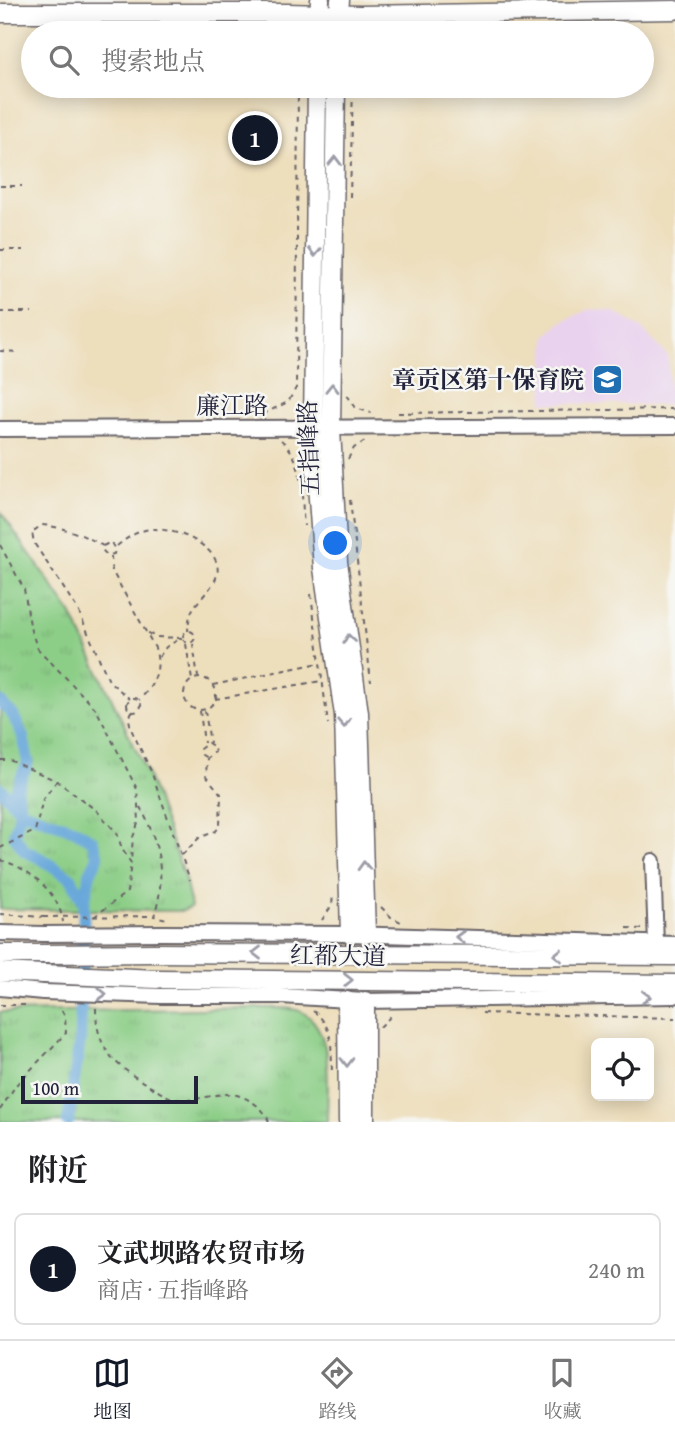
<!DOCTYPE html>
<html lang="zh">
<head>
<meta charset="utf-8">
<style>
  body { margin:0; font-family:"Gentium Book Plus","Noto Serif SC",serif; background:#f6f6f6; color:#202124 }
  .controls { position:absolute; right:21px; bottom:21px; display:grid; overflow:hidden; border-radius:10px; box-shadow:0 4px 18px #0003 }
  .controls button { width:63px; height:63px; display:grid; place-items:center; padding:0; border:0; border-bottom:2px solid #e0e0e0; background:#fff; color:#202124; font:35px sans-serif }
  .scale { position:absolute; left:21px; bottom:18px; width:177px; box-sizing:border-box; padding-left:7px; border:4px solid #22223b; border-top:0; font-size:19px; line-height:24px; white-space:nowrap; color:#22223b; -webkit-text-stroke:5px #f6f6f2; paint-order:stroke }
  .you { position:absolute; left:336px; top:544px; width:24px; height:24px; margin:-18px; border:5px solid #fff; border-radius:50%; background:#1a73e8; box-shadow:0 0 0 10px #1a73e833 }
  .badge { display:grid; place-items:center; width:46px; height:46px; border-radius:50%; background:#111827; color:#fff; font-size:23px; font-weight:700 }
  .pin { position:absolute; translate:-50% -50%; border:4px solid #fff; box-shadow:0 2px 7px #0006 }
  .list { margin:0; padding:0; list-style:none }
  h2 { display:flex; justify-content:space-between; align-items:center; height:91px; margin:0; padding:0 28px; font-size:30px }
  h2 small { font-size:23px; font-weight:400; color:#757577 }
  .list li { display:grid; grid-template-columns:46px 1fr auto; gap:21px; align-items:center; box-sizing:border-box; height:112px; margin:0 14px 14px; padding:0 14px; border:2px solid #e0e0e0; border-radius:10px }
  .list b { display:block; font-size:26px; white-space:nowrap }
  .list p { margin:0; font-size:23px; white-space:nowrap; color:#757577 }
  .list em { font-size:23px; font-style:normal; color:#757577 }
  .icon { flex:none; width:38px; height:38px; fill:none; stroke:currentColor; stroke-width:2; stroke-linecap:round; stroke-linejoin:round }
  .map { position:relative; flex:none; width:675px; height:1122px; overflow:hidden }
  .search { position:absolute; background:#fff; box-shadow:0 4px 18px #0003; left:21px; right:21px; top:21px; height:77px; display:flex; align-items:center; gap:18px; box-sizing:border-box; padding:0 24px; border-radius:38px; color:#757577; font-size:26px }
  .sheet { height:217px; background:#fff }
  nav { display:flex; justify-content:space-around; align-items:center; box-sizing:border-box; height:98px; border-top:2px solid #e0e0e0; background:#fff; font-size:19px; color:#757577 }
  nav a { display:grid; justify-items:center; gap:4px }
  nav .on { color:#111827 }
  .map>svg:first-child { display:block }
  .built { fill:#e9d2ee }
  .grass { fill:url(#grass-tufts); stroke:#577861; stroke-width:2 }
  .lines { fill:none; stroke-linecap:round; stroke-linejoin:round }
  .canal { stroke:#68a7da; stroke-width:12 }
  .minor-casing { stroke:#696468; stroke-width:18 }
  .major-casing { stroke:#696468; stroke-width:21 }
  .path { stroke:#696468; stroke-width:2; stroke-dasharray:5 5; stroke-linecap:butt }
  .minor { stroke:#fff; stroke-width:14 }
  .major { stroke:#fff; stroke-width:18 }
  .minor-bridge-casing { stroke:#696468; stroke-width:18; stroke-linecap:butt }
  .major-bridge-casing { stroke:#696468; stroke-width:21; stroke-linecap:butt }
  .path-bridge { stroke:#696468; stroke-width:2; stroke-dasharray:5 5; stroke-linecap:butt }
  .minor-bridge { stroke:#fff; stroke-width:14 }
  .major-bridge { stroke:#fff; stroke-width:18 }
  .oneway { stroke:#9c9ca7 }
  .labels { text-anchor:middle; stroke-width:5; stroke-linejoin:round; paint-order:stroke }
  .poi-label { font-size:24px; font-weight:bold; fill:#22223b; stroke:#f6f6f2; text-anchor:end }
  .street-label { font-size:24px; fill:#22223b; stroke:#f6f6f2 }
</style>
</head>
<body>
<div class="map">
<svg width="675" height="1122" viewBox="0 0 675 1122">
  <defs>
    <pattern id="grass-tufts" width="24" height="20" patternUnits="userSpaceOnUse" patternTransform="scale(1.75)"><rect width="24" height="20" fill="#8cce87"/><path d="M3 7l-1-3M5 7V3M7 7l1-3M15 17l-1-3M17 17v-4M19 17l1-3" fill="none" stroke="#78b175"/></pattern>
  </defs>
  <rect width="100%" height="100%" fill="#f6f6f2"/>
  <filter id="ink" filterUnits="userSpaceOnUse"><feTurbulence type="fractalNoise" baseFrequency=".0143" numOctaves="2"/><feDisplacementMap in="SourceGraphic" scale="14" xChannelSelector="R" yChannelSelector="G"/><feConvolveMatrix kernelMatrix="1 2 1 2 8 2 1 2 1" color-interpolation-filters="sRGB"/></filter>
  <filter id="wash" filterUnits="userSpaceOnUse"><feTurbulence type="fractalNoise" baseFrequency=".00686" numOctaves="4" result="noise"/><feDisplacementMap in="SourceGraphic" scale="28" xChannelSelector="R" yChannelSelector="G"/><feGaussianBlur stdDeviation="1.57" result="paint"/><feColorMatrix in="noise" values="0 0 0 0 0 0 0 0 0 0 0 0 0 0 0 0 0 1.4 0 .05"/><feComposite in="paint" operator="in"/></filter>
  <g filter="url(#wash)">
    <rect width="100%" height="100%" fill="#eddebc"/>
    <!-- built -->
    <path class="built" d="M589,309L613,311L641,328L668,356L670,405L543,403L546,336L560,323Z"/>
    <!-- grass -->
    <path class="grass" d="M0,511L71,613L147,773L185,879L191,907L183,911L0,909Z
      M267,1008C278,1008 294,1007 304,1013C335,1032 327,1091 327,1122H0V1012Z"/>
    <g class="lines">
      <!-- canal -->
      <path class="canal" d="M0,702L13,715L23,737L28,762L16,790L21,811L14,835L25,851L40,858L71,878L84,903L80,1040L68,1122
        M0,788L21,811L73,829L92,840L98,857L90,873L84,903"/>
    </g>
  </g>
  <g filter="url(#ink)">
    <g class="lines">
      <defs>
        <path id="minor" d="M0,429L675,426
          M653,861L656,944
          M0,933L44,934
          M161,933L350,934L675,944
          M0,988L43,992
          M161,996H281L365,1001L675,996"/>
        <path id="major" d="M0,13H287L360,15L675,10
          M318,33L320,0
          M337,33L340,0
          M317,86L313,429L323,568L344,715L350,934
          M336,86L331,429L338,562L359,713L366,934
          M154,953L675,956
          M0,954H46
          M0,972L44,974
          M157,979L675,984
          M347,1001L348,1122
          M365,1001V1122"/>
      </defs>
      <!-- minor casing -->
      <use href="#minor" class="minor-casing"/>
      <!-- major casing -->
      <use href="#major" class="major-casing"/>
      <!-- path -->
      <path class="path" d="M283,28L290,33
        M0,186H22
        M350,197L353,86
        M0,250H23
        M0,312H32
        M0,351L20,352
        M347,395L356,408L371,413
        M398,413L675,409
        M263,414L288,402L296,388L298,86
        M281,440C305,459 301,498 304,526
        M348,459L354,448L365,441
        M350,500L371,682
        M0,545L24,589L31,631L38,649L96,709L137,789L139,821L133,837L131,861
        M103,546L111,542L115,550L114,554L107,555L102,550L103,546C85,535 63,527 42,525L32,532L34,543L78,610L109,681L130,699
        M117,546C138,529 150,525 177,533C198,539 231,559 212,585C199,604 189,604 188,631
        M111,556L112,571L155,648C162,670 154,685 139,700
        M311,594L328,724
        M183 637a6 6 0 1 1 12 0a6 6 0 1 1-12 0Z
        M148,633L156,637L182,638
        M186,644L192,680
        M193,644L198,677
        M159,657L166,647L181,638
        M184 694a16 16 0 1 1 32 0a16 16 0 1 1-32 0Z
        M213,685L319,663
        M127 705a7 7 0 1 1 14 0a7 7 0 1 1-14 0Z
        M215,699L321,681
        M132,711L129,719L131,729L151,771L190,880
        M200,711L204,743
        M205,711L210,743
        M0,760H9L57,781L97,811L117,833L122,849L131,863L127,892L95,916V919
        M140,807C159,840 167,880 154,916L167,919
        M0,848L35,831L43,799L56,782
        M182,855L199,838L216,831L220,826L221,794L206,776L207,758L215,752L213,746L208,743L200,749L202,755L207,758
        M0,860C28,867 59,892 63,922
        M381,907L391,917L401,922
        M0,914L43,917
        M322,920L332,905L333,894
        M627,928L642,929
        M0,1005H27
        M96,1008C96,1052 117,1066 151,1087C162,1093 172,1101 185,1100C211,1099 228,1086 252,1102C260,1107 266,1113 269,1122
        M313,1011C335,1027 331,1050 332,1075
        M482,1013L675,1018
        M380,1027L393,1014
        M0,1110L16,1085L66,1033L65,1017L60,1007"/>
      <!-- minor -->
      <use href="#minor" class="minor"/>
      <!-- major -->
      <use href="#major" class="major"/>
      <defs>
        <path id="minor-bridge" d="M44,934L161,933
          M43,992L161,996"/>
        <path id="major-bridge" d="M46,954L154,953
          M44,974L157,979"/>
      </defs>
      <!-- minor-bridge casing -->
      <use href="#minor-bridge" class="minor-bridge-casing"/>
      <!-- major-bridge casing -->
      <use href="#major-bridge" class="major-bridge-casing"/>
      <!-- path-bridge -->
      <path class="path-bridge" d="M43,917L154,916"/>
      <!-- minor-bridge -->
      <use href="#minor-bridge" class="minor-bridge"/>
      <!-- major-bridge -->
      <use href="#major-bridge" class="major-bridge"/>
    </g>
    <!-- one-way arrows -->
    <defs><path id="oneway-chevron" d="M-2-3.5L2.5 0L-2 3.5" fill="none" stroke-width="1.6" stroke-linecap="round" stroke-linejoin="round" transform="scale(1.75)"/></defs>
    <g class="oneway">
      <use href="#oneway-chevron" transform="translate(335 161) rotate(-89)"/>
      <use href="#oneway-chevron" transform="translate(315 252) rotate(91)"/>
      <use href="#oneway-chevron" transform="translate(332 388) rotate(-89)"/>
      <use href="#oneway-chevron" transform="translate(349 639) rotate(-98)"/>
      <use href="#oneway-chevron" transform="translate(344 723) rotate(87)"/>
      <use href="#oneway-chevron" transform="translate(364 866) rotate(-92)"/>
      <use href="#oneway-chevron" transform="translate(460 937) rotate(-178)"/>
      <use href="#oneway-chevron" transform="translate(257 953) rotate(-180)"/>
      <use href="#oneway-chevron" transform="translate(558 955) rotate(-180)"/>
      <use href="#oneway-chevron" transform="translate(348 980)"/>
      <use href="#oneway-chevron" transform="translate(102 994) rotate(2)"/>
      <use href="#oneway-chevron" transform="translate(646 997) rotate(-1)"/>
      <use href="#oneway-chevron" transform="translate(347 1062) rotate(90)"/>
    </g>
  </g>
  <!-- icons -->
  <defs>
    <symbol id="school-square" viewBox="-11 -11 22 22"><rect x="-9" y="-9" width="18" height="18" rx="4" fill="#1f6fb2" stroke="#f6f6f2"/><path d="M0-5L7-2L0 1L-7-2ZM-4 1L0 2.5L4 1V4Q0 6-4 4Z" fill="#fff"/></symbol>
  </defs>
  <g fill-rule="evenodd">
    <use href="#school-square" x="590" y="362" width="35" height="35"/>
  </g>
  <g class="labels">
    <!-- poi labels -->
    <g class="poi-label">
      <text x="584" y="388">章贡区第十保育院</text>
    </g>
    <!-- street labels -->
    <g class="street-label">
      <text x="232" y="414">廉江路</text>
      <text transform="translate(309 448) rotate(-92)" y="8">五指峰路</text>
      <text transform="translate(338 956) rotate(1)" y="8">红都大道</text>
    </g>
  </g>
</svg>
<div class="controls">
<button><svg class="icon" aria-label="locate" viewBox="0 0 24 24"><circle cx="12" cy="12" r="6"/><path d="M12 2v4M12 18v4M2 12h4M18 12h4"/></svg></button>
</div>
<div class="scale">100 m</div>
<div class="you"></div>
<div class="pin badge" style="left:255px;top:138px">1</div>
<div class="search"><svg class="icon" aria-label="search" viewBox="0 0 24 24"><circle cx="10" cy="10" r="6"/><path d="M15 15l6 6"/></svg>搜索地点</div>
</div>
<section class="sheet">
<h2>附近<small></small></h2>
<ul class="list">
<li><span class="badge">1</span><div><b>文武坝路农贸市场</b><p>商店 · 五指峰路</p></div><em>240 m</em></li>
</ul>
</section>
<nav>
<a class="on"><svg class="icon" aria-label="map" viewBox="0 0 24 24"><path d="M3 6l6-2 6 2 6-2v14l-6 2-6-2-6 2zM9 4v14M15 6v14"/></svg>地图</a>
<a><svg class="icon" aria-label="directions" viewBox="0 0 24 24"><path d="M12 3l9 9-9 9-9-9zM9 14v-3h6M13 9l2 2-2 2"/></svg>路线</a>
<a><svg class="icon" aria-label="saved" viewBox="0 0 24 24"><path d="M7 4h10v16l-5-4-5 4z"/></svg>收藏</a>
</nav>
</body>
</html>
